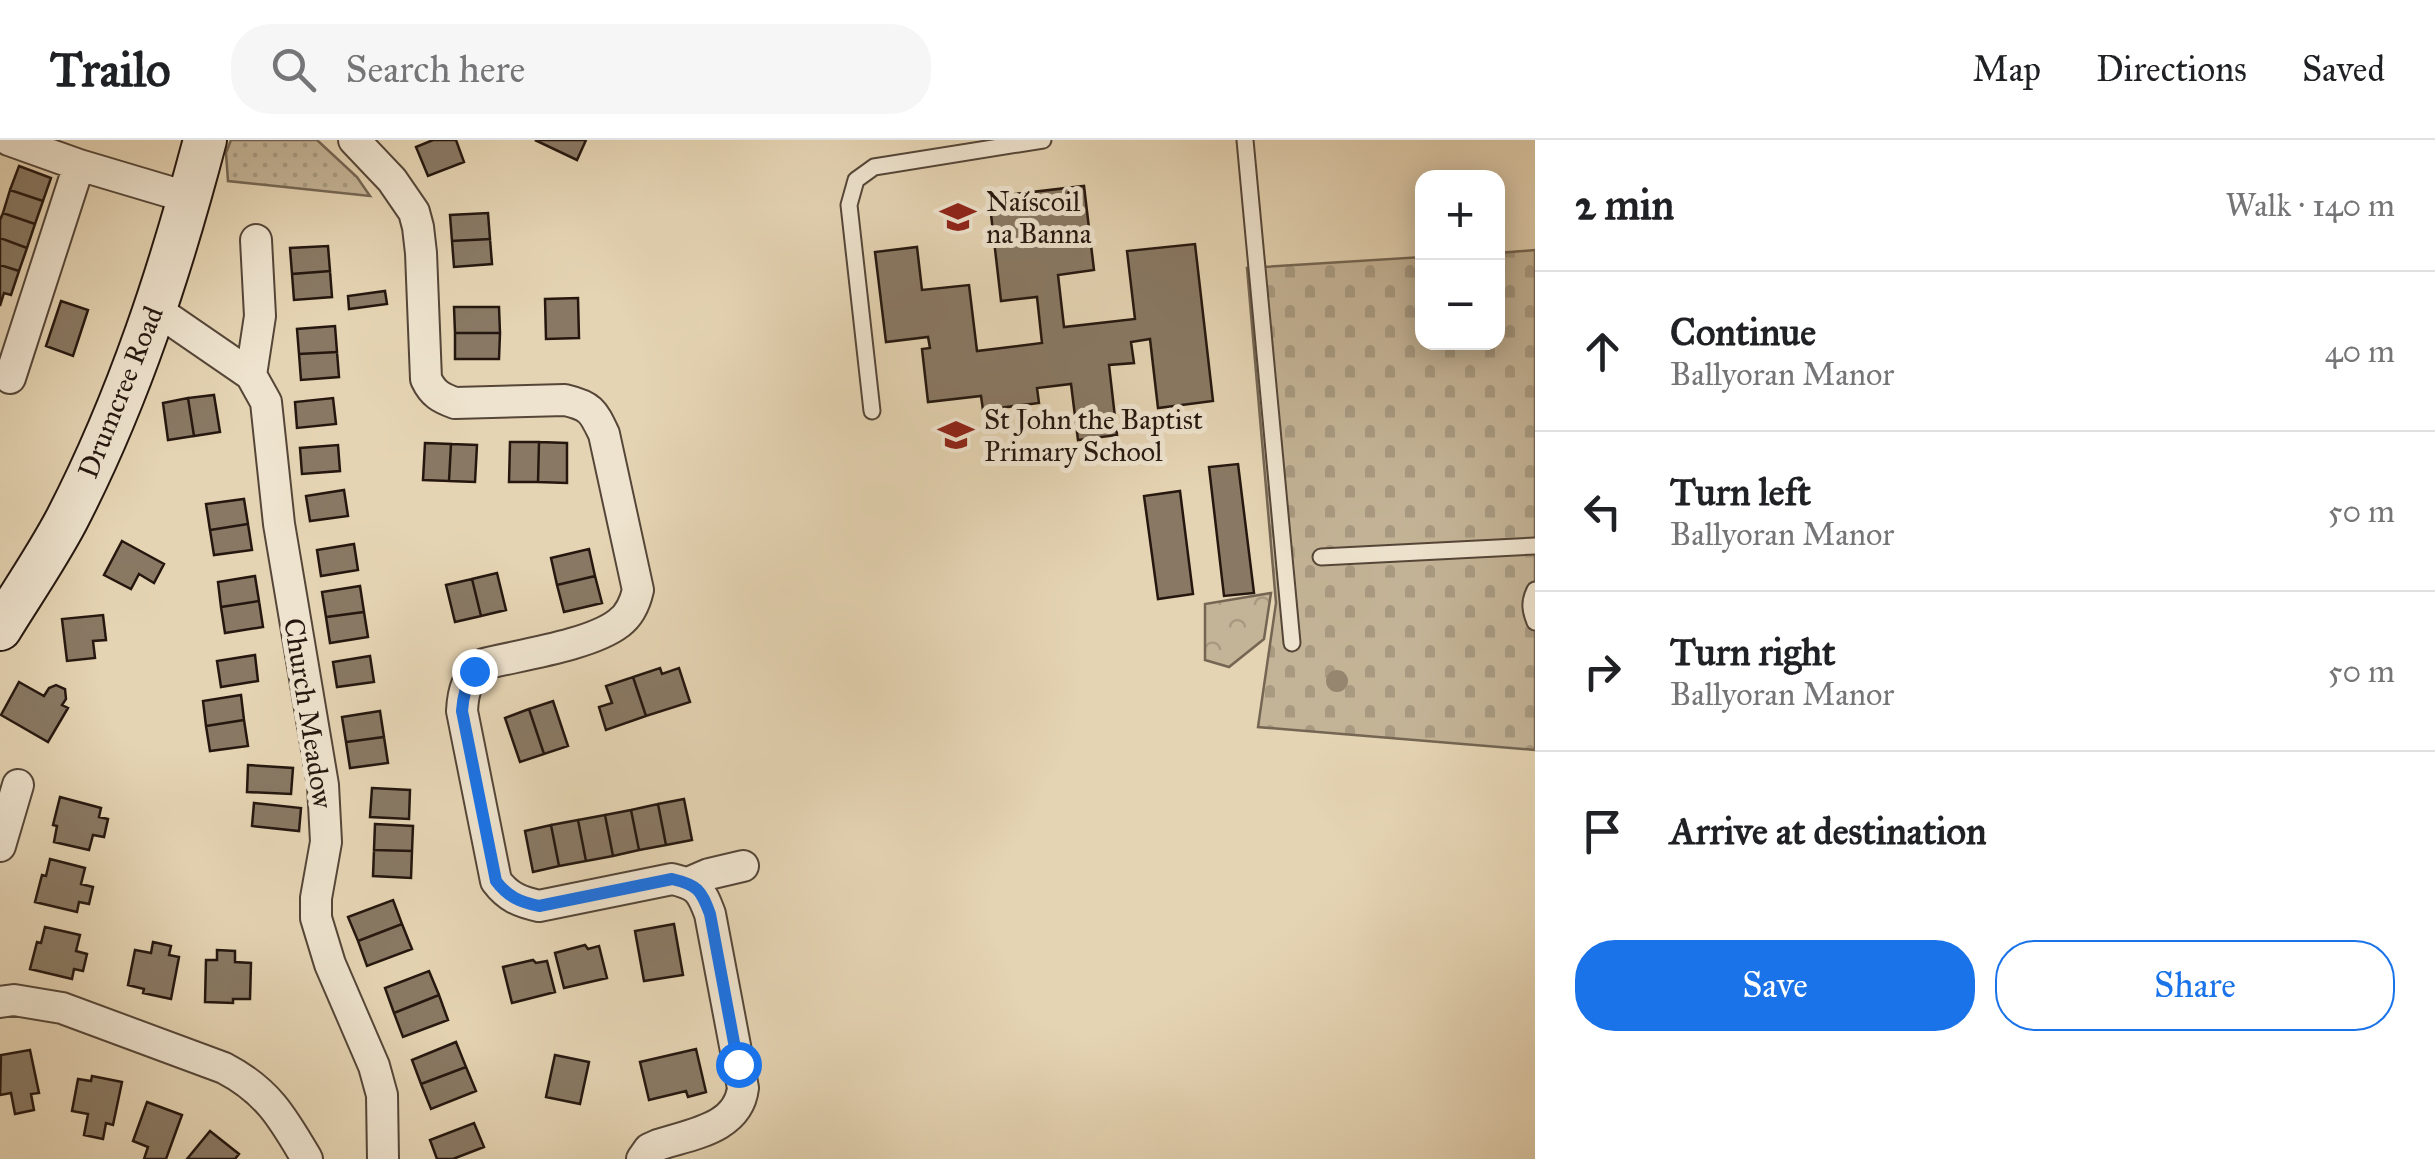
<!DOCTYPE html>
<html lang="en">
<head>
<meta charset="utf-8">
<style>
  body { margin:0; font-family:"IM FELL Great Primer",serif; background:#f6f6f6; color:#202124 }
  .controls { position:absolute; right:30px; top:30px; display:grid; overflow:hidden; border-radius:20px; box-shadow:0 5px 25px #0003 }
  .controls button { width:90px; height:90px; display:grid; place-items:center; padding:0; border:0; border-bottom:2px solid #e0e0e0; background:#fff; color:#202124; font:50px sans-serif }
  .stop { position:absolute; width:30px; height:30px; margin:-22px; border:8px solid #1a73e8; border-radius:50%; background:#fff }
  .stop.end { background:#1a73e8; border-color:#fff; box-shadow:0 2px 10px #0008 }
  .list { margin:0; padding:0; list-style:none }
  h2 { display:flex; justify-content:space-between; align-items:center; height:130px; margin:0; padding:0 40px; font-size:42px }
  h2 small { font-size:32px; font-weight:400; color:#757577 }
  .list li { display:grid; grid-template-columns:65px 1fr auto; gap:30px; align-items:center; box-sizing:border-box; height:160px; padding:0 40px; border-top:2px solid #e0e0e0 }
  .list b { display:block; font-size:38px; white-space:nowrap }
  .list p { margin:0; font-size:32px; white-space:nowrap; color:#757577 }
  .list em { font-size:32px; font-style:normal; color:#757577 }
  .actions { display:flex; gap:20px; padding:30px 40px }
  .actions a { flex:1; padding:22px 0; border:2px solid #1a73e8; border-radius:40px; text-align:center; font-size:35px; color:#1a73e8 }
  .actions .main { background:#1a73e8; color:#fff }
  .icon { flex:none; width:55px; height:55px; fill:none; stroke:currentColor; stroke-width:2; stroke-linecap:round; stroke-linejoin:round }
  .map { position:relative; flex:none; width:1535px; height:1019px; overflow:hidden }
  header { display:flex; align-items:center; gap:60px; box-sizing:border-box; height:140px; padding:0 50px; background:#fff; border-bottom:2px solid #e0e0e0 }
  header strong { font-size:48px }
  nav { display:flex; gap:55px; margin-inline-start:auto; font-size:35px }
  .search { width:700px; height:90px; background:#f6f6f6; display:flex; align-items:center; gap:25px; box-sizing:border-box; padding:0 35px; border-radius:40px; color:#757577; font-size:38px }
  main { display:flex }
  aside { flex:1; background:#fff }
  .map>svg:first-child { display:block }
  .grass { fill:url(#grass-dots); stroke:#746653; stroke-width:2.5 }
  .forest { fill:url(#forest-crowns); stroke:#746653; stroke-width:2.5 }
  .cemetery { fill:url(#cemetery-stones); stroke:#746653; stroke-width:2.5 }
  .building { fill:#897964; stroke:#25170f; stroke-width:2.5 }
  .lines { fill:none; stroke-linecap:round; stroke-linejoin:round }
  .lane-casing { stroke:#554638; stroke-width:19 }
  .street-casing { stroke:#554638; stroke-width:34 }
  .secondary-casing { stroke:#25170f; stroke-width:46 }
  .lane { stroke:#eee3ce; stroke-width:15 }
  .street { stroke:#eee3ce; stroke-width:30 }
  .secondary { stroke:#eee3ce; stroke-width:42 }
  .tree { fill:#96866f }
  .route { stroke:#1a73e8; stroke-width:12 }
  .labels { text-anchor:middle; stroke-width:10; stroke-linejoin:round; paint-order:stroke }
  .poi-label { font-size:28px; fill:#25170f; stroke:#eee3ce; text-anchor:start }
  .street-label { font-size:28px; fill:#25170f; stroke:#eee3ce }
</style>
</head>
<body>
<header>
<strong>Trailo</strong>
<div class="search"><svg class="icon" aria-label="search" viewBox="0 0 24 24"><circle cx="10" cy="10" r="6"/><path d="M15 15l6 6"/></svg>Search here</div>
<nav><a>Map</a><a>Directions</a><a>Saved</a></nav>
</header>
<main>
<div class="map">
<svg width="1535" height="1019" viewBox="0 0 1535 1019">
  <defs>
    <pattern id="grass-dots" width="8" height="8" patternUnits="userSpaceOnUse" patternTransform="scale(2.5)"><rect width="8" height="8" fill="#c4b497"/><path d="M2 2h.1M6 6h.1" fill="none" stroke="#a89a81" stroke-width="1.8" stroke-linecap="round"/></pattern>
    <pattern id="forest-crowns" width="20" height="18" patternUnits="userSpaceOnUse" patternTransform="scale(2.5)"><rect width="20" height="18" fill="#c4b497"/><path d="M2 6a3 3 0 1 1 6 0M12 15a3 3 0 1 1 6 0" fill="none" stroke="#a89a81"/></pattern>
    <pattern id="cemetery-stones" width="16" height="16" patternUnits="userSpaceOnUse" patternTransform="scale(2.5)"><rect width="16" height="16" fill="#c4b497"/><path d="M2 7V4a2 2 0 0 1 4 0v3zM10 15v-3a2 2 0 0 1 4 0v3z" fill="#a89a81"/></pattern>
  </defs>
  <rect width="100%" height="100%" fill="#e5d4b3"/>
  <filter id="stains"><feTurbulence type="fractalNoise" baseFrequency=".002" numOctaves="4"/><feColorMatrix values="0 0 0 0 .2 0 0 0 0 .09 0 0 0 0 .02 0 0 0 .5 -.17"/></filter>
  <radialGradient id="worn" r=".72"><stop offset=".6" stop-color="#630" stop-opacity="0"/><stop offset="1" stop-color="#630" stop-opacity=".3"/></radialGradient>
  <!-- grass -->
  <path class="grass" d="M231,0H317L357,37L370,56L228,41L226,13Z"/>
  <!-- forest -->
  <path class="forest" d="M1271,453L1264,499L1229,527L1205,520V464Z"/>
  <!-- cemetery -->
  <path class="cemetery" d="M1535,110V610L1258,587L1276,463L1247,128L1422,117V202H1498V113Z"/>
  <!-- building -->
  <path class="building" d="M433,0H456L464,22L428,36L416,7Z
    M535,0H586L577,20Z
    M19,26L51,38L43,61L10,50Z
    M1084,46L1094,130L1058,135L1064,187L1135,179L1127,111L1195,104L1213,261L1158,268L1150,199L1131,202L1134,223L1109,225L1117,295L1078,300L1071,244L1037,248L1039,263L983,270L981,256L928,262L922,209L930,208L928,197L886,202L875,112L917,107L922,150L969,145L977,211L1042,203L1037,157L1001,161L989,57Z
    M10,50L43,61L35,84L3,73Z
    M3,73L35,84L27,108L0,98V80Z
    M488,73L490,99L452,101L450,75Z
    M0,98L27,108L19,131L0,125Z
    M490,99L492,124L454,127L452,101Z
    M328,106L330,131L292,134L290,108Z
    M0,125L19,131L11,155L4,153L0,166Z
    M330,131L332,157L294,160L292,134Z
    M385,151L387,164L349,169L348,156Z
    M578,158L579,198L546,199L545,159Z
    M61,161L88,170L73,216L46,206Z
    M454,167H499L500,193H455Z
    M335,186L337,212L299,214L297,189Z
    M455,193H500L499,219H455Z
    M337,212L339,237L301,240L299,214Z
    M214,255L220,292L194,296L188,258Z
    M188,258L194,296L168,300L163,263Z
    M333,258L336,284L297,288L295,262Z
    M510,302H539L538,342H509Z
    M539,302L567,303V343L538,342Z
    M425,303L451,304L449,341L423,340Z
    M451,304L477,305L475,342L449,341Z
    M338,305L340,331L302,334L300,308Z
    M1238,324L1254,453L1224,456L1209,327Z
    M344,350L348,376L310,381L306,356Z
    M1180,351L1193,454L1158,459L1144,356Z
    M244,359L248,384L210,390L206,364Z
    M248,384L252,410L214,415L210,390Z
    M122,401L164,424L154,443L139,434L131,449L104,435Z
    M354,404L358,430L321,436L317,410Z
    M589,409L595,436L557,445L551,418Z
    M497,433L506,470L481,476L472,439Z
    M255,436L259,461L221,467L218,442Z
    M595,436L602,463L564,472L557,445Z
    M472,439L481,476L455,482L446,445Z
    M360,446L364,472L326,477L322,452Z
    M259,461L263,487L225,493L221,467Z
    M364,472L368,497L330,503L326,477Z
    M103,475L106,500L93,501L95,518L67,521L62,479Z
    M255,515L258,541L221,547L217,521Z
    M370,516L374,542L337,547L333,522Z
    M660,528L662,534L679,528L690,562L646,576L633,537Z
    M633,537L646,576L606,590L599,567L612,563L606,546Z
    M19,542L44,556L49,548L56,545L65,549L66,559L62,565L68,568L48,602L1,575Z
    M241,555L244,580L206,586L203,561Z
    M553,561L568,606L544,614L529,569Z
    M529,569L544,614L520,622L505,578Z
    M380,571L384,597L346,602L342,577Z
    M244,580L248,606L210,611L206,586Z
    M384,597L388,623L350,628L346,602Z
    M248,625L293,628L291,654L247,652Z
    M372,648L410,650L409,679L370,677Z
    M60,657L101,668L99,677L108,679L104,697L93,695L89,710L54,702L57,686L53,685Z
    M684,659L692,700L666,705L658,664Z
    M254,663L301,668L299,691L252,686Z
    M658,664L666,705L639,710L631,670Z
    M631,670L639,710L613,716L605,675Z
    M605,675L613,716L586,721L578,680Z
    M578,680L586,721L559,726L551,685Z
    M375,684L413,686L412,711L374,710Z
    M551,685L559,726L533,732L525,691Z
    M374,710L412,711L411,738L373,736Z
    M50,719L85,728L81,744L93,747L89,764L79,762L77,772L35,762L42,735L46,736Z
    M393,760L402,784L358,801L348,777Z
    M402,784L412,809L367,826L358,801Z
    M674,784L683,835L644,841L635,791Z
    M45,787L80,795L76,811L87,814L83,831L74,829L72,839L30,829L37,802L41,803Z
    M153,802L171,806L169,815L179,817L171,859L143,853L144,849L128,845L135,810L151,813Z
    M585,805L588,809L599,806L607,838L564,848L555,813Z
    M217,810L235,811V822L251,823L250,859H233V863L205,862L206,820H217Z
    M533,820L536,823L547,821L555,852L512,863L503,827Z
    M429,831L439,855L394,873L385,848Z
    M439,855L448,880L403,897L394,873Z
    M456,902L466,927L421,944L412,920Z
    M696,909L706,952L688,957L686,951L649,960L640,922Z
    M30,910L39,953L31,954L34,970L15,974L11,953L0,955L1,915Z
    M555,915L589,922L580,964L546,957Z
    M466,927L476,951L431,969L421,944Z
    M92,936L122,942L113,985L106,983L103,999L84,995L88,974L72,971L78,939L91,941Z
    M147,962L182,975L166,1019H144L148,1007L133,1001Z
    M474,983L484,1007L453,1019H437L430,1000Z
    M210,991L239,1014L235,1019H187Z"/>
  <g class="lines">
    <defs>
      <path id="lane" d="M1245,0L1292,503
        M872,271L849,65L856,40L874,27L1043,0
        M1321,417L1535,406
        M1535,450C1529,462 1530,470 1535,482"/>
      <path id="street" d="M9,0L79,25L190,58
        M354,0L392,40L414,72L418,87L421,113L426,239C433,254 441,258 455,263L565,260C591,266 593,271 604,294L638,450C635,463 630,475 619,483C591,505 520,515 484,524C467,536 463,551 462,571L496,741C508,757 520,762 539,766L672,739C698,745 701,750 710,774L743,948C738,989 691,994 658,1005L649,1009L642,1019
        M155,169L251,235L266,262L279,384L323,645L326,702L316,758V778L330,824L374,926L382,955L383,1019
        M251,235L260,176L256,100
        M10,238L79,25
        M0,706L18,645
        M688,743L709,734L743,726
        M0,862L14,860L62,868L224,928C268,951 283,978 307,1019"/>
      <path id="secondary" d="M0,489C22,453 47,417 67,379C129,259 171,129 205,0"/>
    </defs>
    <!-- lane casing -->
    <use href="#lane" class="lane-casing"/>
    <!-- street casing -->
    <use href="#street" class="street-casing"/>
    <!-- secondary casing -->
    <use href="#secondary" class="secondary-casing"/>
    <!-- lane -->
    <use href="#lane" class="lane"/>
    <!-- street -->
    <use href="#street" class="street"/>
    <!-- secondary -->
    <use href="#secondary" class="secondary"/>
  </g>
  <!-- trees -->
  <circle class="tree" cx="1337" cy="541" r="11"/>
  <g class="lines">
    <!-- route -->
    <path class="route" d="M474,531C466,544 463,556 462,571L496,741C508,757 520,762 539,766L672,739C698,745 701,750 710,774L738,924"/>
  </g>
  <!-- icons -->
  <defs>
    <symbol id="school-bare" viewBox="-9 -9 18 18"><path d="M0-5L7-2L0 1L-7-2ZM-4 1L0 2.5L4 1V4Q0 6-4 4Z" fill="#8f2418" stroke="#eee3ce" stroke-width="2.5" paint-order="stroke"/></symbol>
  </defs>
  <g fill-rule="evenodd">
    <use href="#school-bare" x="933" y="52" width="50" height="50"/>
    <use href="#school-bare" x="931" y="270" width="50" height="50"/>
  </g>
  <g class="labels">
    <!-- poi labels -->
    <g class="poi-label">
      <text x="986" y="71">Naíscoil<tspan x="986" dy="32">na Banna</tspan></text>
      <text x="984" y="289">St John the Baptist<tspan x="984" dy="32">Primary School</tspan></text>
    </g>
    <!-- street labels -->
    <g class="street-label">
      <text transform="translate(120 252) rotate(-68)" y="10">Drumcree Road</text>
      <text transform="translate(309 573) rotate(81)" y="10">Church Meadow</text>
    </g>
  </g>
  <rect width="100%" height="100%" filter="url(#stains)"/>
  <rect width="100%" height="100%" fill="url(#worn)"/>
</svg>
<div class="controls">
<button>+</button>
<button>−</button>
</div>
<div class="stop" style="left:738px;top:924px"></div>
<div class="stop end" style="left:474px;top:531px"></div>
</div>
<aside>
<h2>2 min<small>Walk · 140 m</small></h2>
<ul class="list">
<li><svg class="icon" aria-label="ahead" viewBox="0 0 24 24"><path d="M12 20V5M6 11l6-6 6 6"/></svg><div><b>Continue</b><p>Ballyoran Manor</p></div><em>40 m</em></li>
<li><svg class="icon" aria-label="left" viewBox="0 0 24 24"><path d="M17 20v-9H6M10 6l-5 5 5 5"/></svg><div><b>Turn left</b><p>Ballyoran Manor</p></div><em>50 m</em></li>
<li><svg class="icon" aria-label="right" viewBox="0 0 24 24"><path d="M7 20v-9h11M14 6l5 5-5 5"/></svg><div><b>Turn right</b><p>Ballyoran Manor</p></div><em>50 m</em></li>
<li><svg class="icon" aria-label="arrive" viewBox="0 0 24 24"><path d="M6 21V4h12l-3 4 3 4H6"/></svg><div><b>Arrive at destination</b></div></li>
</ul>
<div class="actions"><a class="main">Save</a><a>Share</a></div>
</aside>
</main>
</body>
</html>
